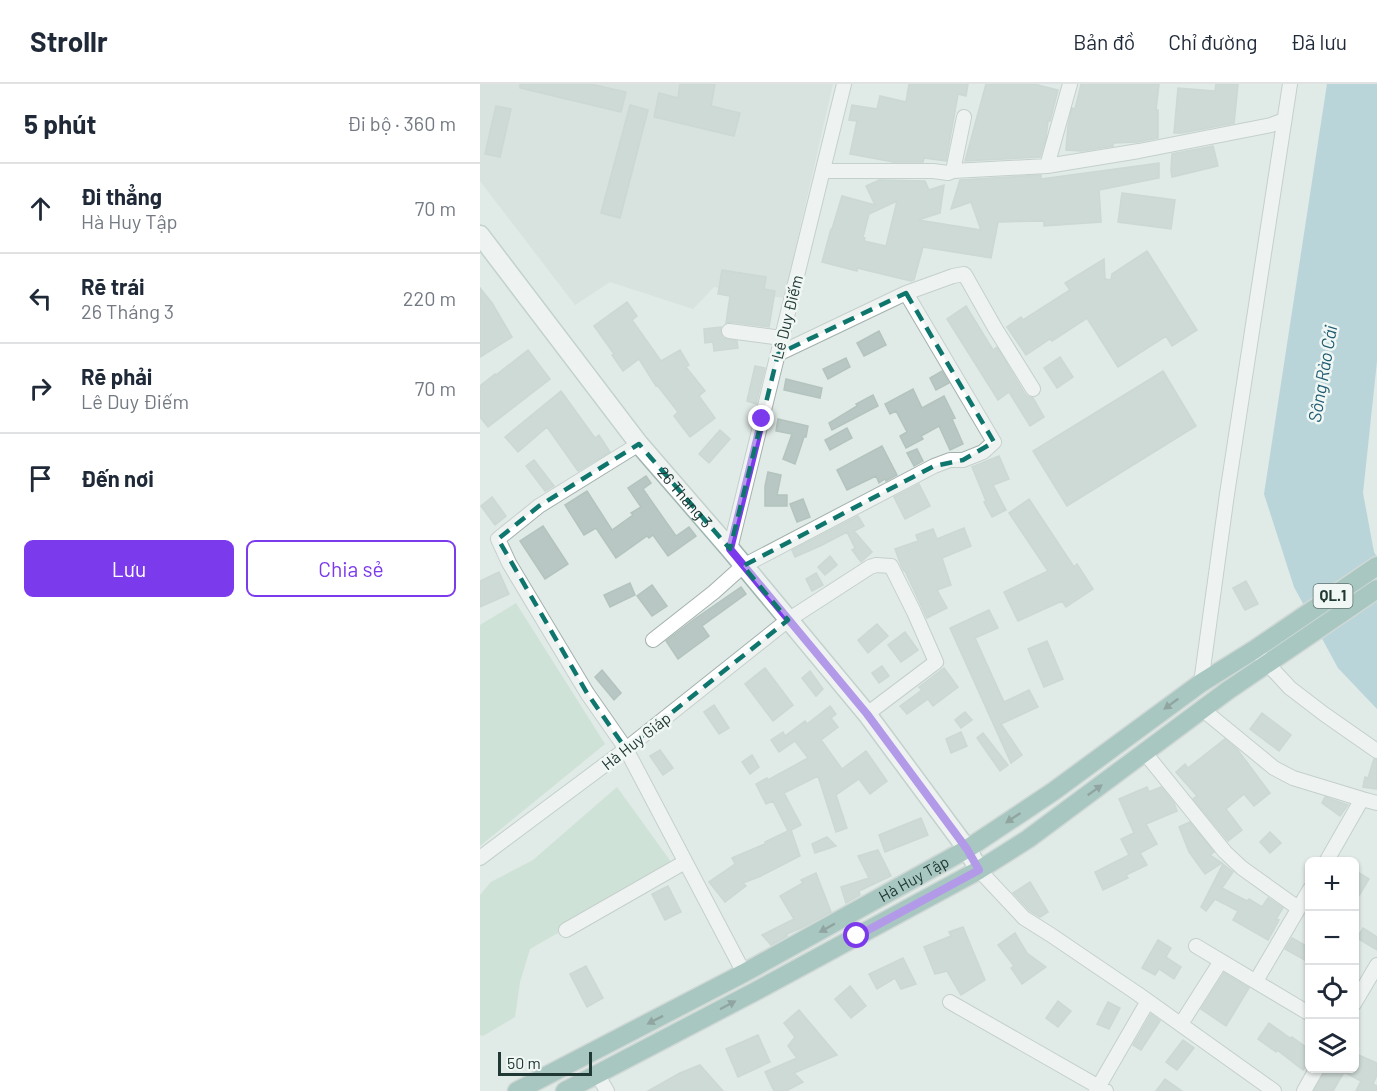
<!DOCTYPE html>
<html lang="vi">
<head>
<meta charset="utf-8">
<style>
  body { margin:0; font-family:Barlow,sans-serif; background:#f6f6f7; color:#1f2937 }
  .controls { position:absolute; right:18px; bottom:18px; display:grid; overflow:hidden; border-radius:9px; box-shadow:0 2px 4px #0004 }
  .controls button { width:54px; height:54px; display:grid; place-items:center; padding:0; border:0; border-bottom:2px solid #e0e1e3; background:#fff; color:#1f2937; font:30px sans-serif }
  .scale { position:absolute; left:18px; bottom:15px; width:94px; box-sizing:border-box; padding-left:6px; border:3px solid #213935; border-top:0; font-size:16px; line-height:21px; white-space:nowrap; color:#213935; -webkit-text-stroke:4px #f0f7f4; paint-order:stroke }
  .stop { position:absolute; width:18px; height:18px; margin:-14px; border:4px solid #7c3aed; border-radius:50%; background:#fff }
  .stop.end { background:#7c3aed; border-color:#fff; box-shadow:0 2px 6px #0008 }
  .list { margin:0; padding:0; list-style:none }
  h2 { display:flex; justify-content:space-between; align-items:center; height:78px; margin:0; padding:0 24px; font-size:26px }
  h2 small { font-size:20px; font-weight:400; color:#747a83 }
  .list li { display:grid; grid-template-columns:39px 1fr auto; gap:18px; align-items:center; box-sizing:border-box; height:90px; padding:0 24px; border-top:2px solid #e0e1e3 }
  .list b { display:block; font-size:22px; white-space:nowrap }
  .list p { margin:0; font-size:20px; white-space:nowrap; color:#747a83 }
  .list em { font-size:20px; font-style:normal; color:#747a83 }
  .actions { display:flex; gap:12px; padding:18px 24px }
  .actions a { flex:1; padding:14px 0; border:2px solid #7c3aed; border-radius:9px; text-align:center; font-size:21px; color:#7c3aed }
  .actions .main { background:#7c3aed; color:#fff }
  .icon { flex:none; width:33px; height:33px; fill:none; stroke:currentColor; stroke-width:2; stroke-linecap:round; stroke-linejoin:round }
  .map { position:relative; flex:none; width:897px; height:1007px; overflow:hidden }
  header { display:flex; align-items:center; gap:36px; box-sizing:border-box; height:84px; padding:0 30px; background:#fff; border-bottom:2px solid #e0e1e3 }
  header strong { font-size:28px }
  nav { display:flex; gap:33px; margin-inline-start:auto; font-size:21px }
  main { display:flex }
  aside { flex:1; background:#fff }
  .map>svg:first-child { display:block }
  .built { fill:#cedad5 }
  .green { fill:#b9dac6 }
  .water { fill:#8abccd }
  .building { fill:#b8c7c3; stroke:#b3c3be; stroke-width:1.5; fill-rule:evenodd }
  .lines { fill:none; stroke-linecap:round; stroke-linejoin:round }
  .street-casing { stroke:#a3b1ad; stroke-width:16 }
  .secondary-casing { stroke:#9fb5af; stroke-width:21 }
  .primary-casing { stroke:#bcc4c2; stroke-width:21 }
  .street { stroke:#fff; stroke-width:14 }
  .secondary { stroke:#fff; stroke-width:18 }
  .primary { stroke:#669d95; stroke-width:18 }
  .oneway { fill:#32524d }
  .route { stroke:#7c3aed; stroke-width:8 }
  .marked { fill:none; stroke:#0f766e; stroke-width:4.5; stroke-dasharray:12 8; stroke-linejoin:round }
  .labels { text-anchor:middle; stroke-width:5; stroke-linejoin:round; paint-order:stroke }
  .shield { fill:#f0f7f4; stroke:#5f726e; stroke-width:1.5 }
  .shield-label { font-size:15px; font-weight:bold; fill:#213935 }
  .street-label { font-size:16px; fill:#213935; stroke:#f0f7f4 }
  .water-label { font-size:18px; font-style:italic; fill:#1f5c72; stroke:#f0f7f4 }
</style>
</head>
<body>
<header>
<strong>Strollr</strong>
<nav><a>Bản đồ</a><a>Chỉ đường</a><a>Đã lưu</a></nav>
</header>
<main>
<aside>
<h2>5 phút<small>Đi bộ · 360 m</small></h2>
<ul class="list">
<li><svg class="icon" aria-label="ahead" viewBox="0 0 24 24"><path d="M12 20V5M6 11l6-6 6 6"/></svg><div><b>Đi thẳng</b><p>Hà Huy Tập</p></div><em>70 m</em></li>
<li><svg class="icon" aria-label="left" viewBox="0 0 24 24"><path d="M17 20v-9H6M10 6l-5 5 5 5"/></svg><div><b>Rẽ trái</b><p>26 Tháng 3</p></div><em>220 m</em></li>
<li><svg class="icon" aria-label="right" viewBox="0 0 24 24"><path d="M7 20v-9h11M14 6l5 5-5 5"/></svg><div><b>Rẽ phải</b><p>Lê Duy Điếm</p></div><em>70 m</em></li>
<li><svg class="icon" aria-label="arrive" viewBox="0 0 24 24"><path d="M6 21V4h12l-3 4 3 4H6"/></svg><div><b>Đến nơi</b></div></li>
</ul>
<div class="actions"><a class="main">Lưu</a><a>Chia sẻ</a></div>
</aside>
<div class="map">
<svg width="897" height="1007" viewBox="0 0 897 1007">
  <rect width="100%" height="100%" fill="#e0eae6"/>
  <!-- built -->
  <path class="built" d="M0,0H353L304,214L234,203L213,225L130,198L95,221L0,97Z"/>
  <!-- green -->
  <path class="green" d="M36,519L125,660L0,762V541Z
    M137,703L194,782L50,865L40,898L35,933L3,952L0,951V811L11,798L53,776Z"/>
  <!-- water -->
  <path class="water" d="M847,0H897V277L883,409L894,468L897,473V625L858,584L814,503L784,410Z"/>
  <!-- building -->
  <path class="building" d="M40,0H111L146,8L141,28L40,4Z
    M200,0H235L231,22L260,29L254,52L174,33L179,9L198,14Z
    M429,0H488L486,12L478,10L466,77L444,74L443,78H413L370,70L377,37L369,36L372,21L397,25L400,12L426,18Z
    M506,0H554L578,6L570,37H568L566,54L560,73L485,77Z
    M601,0H679L676,26H678V54L658,58L633,59V62L602,67L586,66L588,42L592,24L595,25Z
    M736,0H758L754,39L702,49H694L698,4L735,7Z
    M150,21L168,26L140,134L121,129Z
    M16,22L31,25L20,73L5,70Z
    M733,62L738,82L692,93L691,86L692,70Z
    M679,79V94L619,106L621,138L564,142V137L518,138L511,174L443,163L434,196L431,197L377,184V187L342,178L351,145H352L362,112L395,121L386,102L399,96L445,97L449,106L464,101L460,129L438,136L501,146L491,118L471,125L480,96L561,91V95ZM417,117L406,162L384,157L385,154L383,153L389,130Z
    M642,109L695,116L691,145L638,138Z
    M667,167L717,246L692,262L686,252L638,283L607,234L572,257L570,255L546,271L527,243L541,233L543,236L590,206L585,199L624,175L625,195L631,196L632,190Z
    M242,186L286,193L284,205L295,207L289,243L250,238L246,239L250,212L238,210Z
    M0,204L12,219L32,253L0,273Z
    M147,218L157,232L152,236L181,277L200,266L209,281L206,283L225,307L219,312L235,334L210,353L194,332L198,328L177,301L176,302L159,275L143,287L132,271L134,270L114,242Z
    M486,222L513,266L517,263L545,310L548,313L553,314L564,333L550,342L529,308L518,316L467,235Z
    M241,243V250L243,254L257,257L258,264L234,267L233,258L225,259L224,245Z
    M399,247L406,261L384,272L377,259Z
    M48,266L70,295L8,343L0,333V302L15,290L16,291Z
    M580,273L593,293L577,304L564,284Z
    M366,274L370,283L348,295L343,285Z
    M275,282L285,284L276,320L267,317Z
    M462,287L469,299L456,306L450,294Z
    M683,287L716,342L587,422L553,367Z
    M306,295L342,304L340,314L304,306Z
    M433,305L442,324L464,312L475,334L472,335L483,360L470,366L459,342L441,352L443,355L426,364L420,352L427,348L416,327L410,330L405,320Z
    M81,307L115,354L119,351L130,368L98,387L67,343L38,368L25,353Z
    M393,311L398,322L352,346L349,339L377,322L376,320Z
    M298,335L328,342L326,353H324L315,380L303,375L312,350L296,347Z
    M367,344L372,354L350,366L345,356Z
    M240,346L250,355L229,379L219,370Z
    M402,362L417,391L406,397L405,395L399,399L396,392L367,406L357,386Z
    M437,365L443,377L434,382L427,369Z
    M519,372L529,395L513,401L526,426L512,433L504,418L506,417L492,383Z
    M54,376L74,402L65,407L46,382Z
    M288,388L301,391L297,411H307V422H285V402Z
    M166,392L171,399L163,405L196,452L209,443L216,452L188,472L173,451L169,454L167,452L136,474L116,444L104,451L85,421L107,407L132,446L153,431L151,429L161,423L148,404Z
    M439,400L450,422L425,435L414,413Z
    M12,413L26,432L15,441L1,422Z
    M323,415L330,433L317,438L310,420Z
    M549,415L594,483L597,480L613,505L586,523L582,517L538,537L524,508L568,487L529,429Z
    M378,432L384,442L374,447L392,468L381,478L372,466L375,464L367,448L340,462L315,473L312,466Z
    M63,442L88,480L65,495L40,457Z
    M484,444L491,462L462,474L471,501L457,506L467,524L447,534L425,487H424L422,484L415,465L438,457L436,451L453,445L457,455Z
    M350,472L357,481L345,491L338,483Z
    M19,488L29,510L0,523V497Z
    M336,489L343,501L332,507L326,495Z
    M766,497L778,520L765,526L753,504Z
    M150,499L155,511L130,523L124,511Z
    M172,501L187,522L172,532L157,512Z
    M261,503L266,510L222,542L229,552L198,575L186,557L216,534Z
    M509,526L518,544L495,554L524,618L549,606L558,623L521,640L542,671L531,679L470,544Z
    M397,540L408,552L388,569L378,556Z
    M425,548L438,566L421,578L408,561Z
    M567,557L583,595L564,603L548,565Z
    M402,582L409,592L399,599L392,589Z
    M285,584L313,621L293,637L265,600Z
    M464,584L478,603L453,622L448,615L427,630L420,622L442,606L439,603Z
    M122,586L141,609L134,616L115,593Z
    M330,587L343,605L336,612L322,594Z
    M234,621L249,644L239,650L224,628Z
    M350,622L356,630L351,634L358,643L341,656L362,685L386,667L407,697L390,710L379,695L356,711L367,744L356,748L338,692L304,709L321,741L311,746L320,772L281,792L263,799L266,802L245,818L229,798L255,780L252,774L285,760V758L308,747L293,717L286,720L276,700L287,694L288,696L328,674L315,657L299,668L291,656L303,648L305,652L325,637L327,640Z
    M485,628L492,636L481,644L475,636Z
    M782,629L811,651L799,667L770,645Z
    M481,648L487,662L471,669L466,655Z
    M503,649L528,681L520,687L497,654Z
    M745,655L757,665L790,709L774,722L764,710L746,725L762,746L748,757L713,715L717,712L696,688L705,680L708,684Z
    M180,666L193,684L183,691L170,672Z
    M272,671L279,683L270,690L262,678Z
    M894,675L897,676V705L883,703L885,693L888,694Z
    M667,703L669,708L681,703L694,719L697,727L666,740L677,760L660,769L667,781L646,791L648,794L623,806L615,788L649,771L641,755L654,749L639,715Z
    M845,713L868,721L860,732L842,719Z
    M441,734L448,751L405,768L399,751Z
    M710,738L734,768L730,771L742,779L725,790L709,768L699,743Z
    M790,748L801,759L790,769L780,758Z
    M347,753L356,762L335,769L332,760Z
    M398,766L411,792L379,807L380,811L366,819L361,803L389,794L378,772Z
    M743,780L753,788L742,804L767,817L769,815L782,823L788,814L803,824L796,835L799,836L788,856L753,836L758,827L735,815L726,827L721,823Z
    M874,786L889,795L874,820Z
    M336,789L351,828L321,844L307,850V852L291,861L282,851L314,835L300,812L323,799L321,796Z
    M550,798L568,828L560,833L550,827L533,809Z
    M188,802L201,828L185,836L172,810Z
    M483,843L505,896L481,911L467,887L455,890L444,863L471,852L469,848Z
    M883,844L897,853V866L877,854Z
    M535,849L547,869L566,883L542,900L531,884L534,882L518,861Z
    M812,854L830,864V879L805,865Z
    M678,856L691,864L686,873L701,883L694,895L679,885L675,891L662,884Z
    M423,874L436,900L421,905L415,894L397,905L389,890Z
    M106,882L123,914L107,923L90,890Z
    M744,889L769,904L746,942L721,925Z
    M370,902L386,922L371,934L355,915Z
    M578,917L591,927L578,943L566,934Z
    M628,918L640,924L629,945L617,940Z
    M319,926L357,971L314,989L323,998L306,1007H294L285,988L317,974L308,962L315,953L304,939Z
    M671,930L680,937L661,966L653,961Z
    M789,939L810,954L812,953L830,966V977L823,986L797,966L796,968L778,955Z
    M278,951L290,978L258,993L246,965Z
    M703,956L714,964L697,986L686,978Z
    M874,969L897,979V991L893,1000L897,1002V1007H876L881,997L864,988L853,1007H834L847,984H874Z
    M220,981L243,1007H168L200,989Z
    M685,995L702,1007H676Z"/>
  <g class="lines">
    <defs>
      <path id="street" d="M567,82L590,0
        M343,87H453L468,89L473,87L567,82L659,67L791,41L804,36
        M473,87L484,33
        M426,209L473,192L484,190L485,191L515,244L553,305
        M249,247L302,254
        M159,360L59,422L18,455L29,479L107,609L146,665L264,889
        M250,465L364,0
        M173,556L234,508L263,482L454,382L470,376H483L503,368L514,358L426,209L298,270
        M782,574L810,604L844,630L897,667
        M721,599L747,410L810,0
        M722,625L794,684L813,694L882,715L897,719
        M665,669L745,768L762,784L818,824
        M0,774L146,665L308,536L390,483L396,481L411,482L434,528L456,578L387,630
        M846,778L882,715
        M499,786L544,834L571,851L658,910L794,1007
        M86,846L205,778
        M716,862L830,930
        M776,897L830,805
        M470,918L626,1007
        M874,920L897,881
        M701,940L741,877
        M117,990L127,1007
        M616,1007L668,917
        M824,1007L837,984"/>
      <g id="secondary">
        <path id="s1" d="M0,151L159,360L250,465L387,630L487,765L499,786"/>
      </g>
      <g id="primary">
        <path id="s2" d="M37,1007L264,889L487,765L574,707L721,599L774,566L897,482"/>
        <path d="M85,1007L276,907L499,786L548,755L747,607L897,505"/>
      </g>
    </defs>
    <!-- street casing -->
    <use href="#street" class="street-casing"/>
    <!-- secondary casing -->
    <use href="#secondary" class="secondary-casing"/>
    <!-- primary casing -->
    <use href="#primary" class="primary-casing"/>
    <!-- street -->
    <use href="#street" class="street"/>
    <!-- secondary -->
    <use href="#secondary" class="secondary"/>
    <!-- primary -->
    <use href="#primary" class="primary"/>
  </g>
  <!-- one-way arrows -->
  <defs><path id="oneway-solid" d="M-6-.8H1V-3.2L6.5 0L1 3.2V.8H-6Z" transform="scale(1.5)"/></defs>
  <g class="oneway">
    <use href="#oneway-solid" transform="translate(691 620) rotate(144)"/>
    <use href="#oneway-solid" transform="translate(615 706) rotate(-36)"/>
    <use href="#oneway-solid" transform="translate(533 734) rotate(146)"/>
    <use href="#oneway-solid" transform="translate(347 844) rotate(151)"/>
    <use href="#oneway-solid" transform="translate(248 921) rotate(-28)"/>
    <use href="#oneway-solid" transform="translate(175 936) rotate(153)"/>
  </g>
  <g class="lines">
    <!-- route -->
    <path class="route" d="M282,335L250,465L387,630L487,765L499,786L377,852"/>
  </g>
  <!-- marked area -->
  <path d="M0 0H897V1007H0ZM426,209L514,358L483,376L454,382L263,482L308,536L146,665L107,609L18,455L59,422L159,360L250,465L298,270Z" fill="#e0eae6" fill-opacity=".55" fill-rule="evenodd"/>
  <path class="marked" d="M426,209L514,358L483,376L454,382L263,482L308,536L146,665L107,609L18,455L59,422L159,360L250,465L298,270Z"/>
  <g class="labels">
    <!-- shield labels -->
    <rect class="shield" x="833.5" y="500" width="39" height="24" rx="4.5"/>
    <g class="shield-label">
      <text x="853" y="517">QL.1</text>
    </g>
    <!-- street labels -->
    <g class="street-label">
      <text transform="translate(307 233) rotate(-76)" y="6">Lê Duy Điếm</text>
      <text dy="6" stroke="none"><textPath href="#s1" startOffset="333">26 Tháng 3</textPath></text>
      <text transform="translate(156 657) rotate(-38)" y="6">Hà Huy Giáp</text>
      <text dy="6" stroke="none"><textPath href="#s2" startOffset="450">Hà Huy Tập</textPath></text>
    </g>
    <!-- water labels -->
    <g class="water-label">
      <text transform="translate(843 290) rotate(-80)" y="6">Sông Rào Cái</text>
    </g>
  </g>
</svg>
<div class="controls">
<button>+</button>
<button>−</button>
<button><svg class="icon" aria-label="locate" viewBox="0 0 24 24"><circle cx="12" cy="12" r="6"/><path d="M12 2v4M12 18v4M2 12h4M18 12h4"/></svg></button>
<button><svg class="icon" aria-label="layers" viewBox="0 0 24 24"><path d="M12 4l9 5-9 5-9-5zM3 14l9 5 9-5"/></svg></button>
</div>
<div class="scale">50 m</div>
<div class="stop" style="left:377px;top:852px"></div>
<div class="stop end" style="left:282px;top:335px"></div>
</div>
</main>
</body>
</html>
